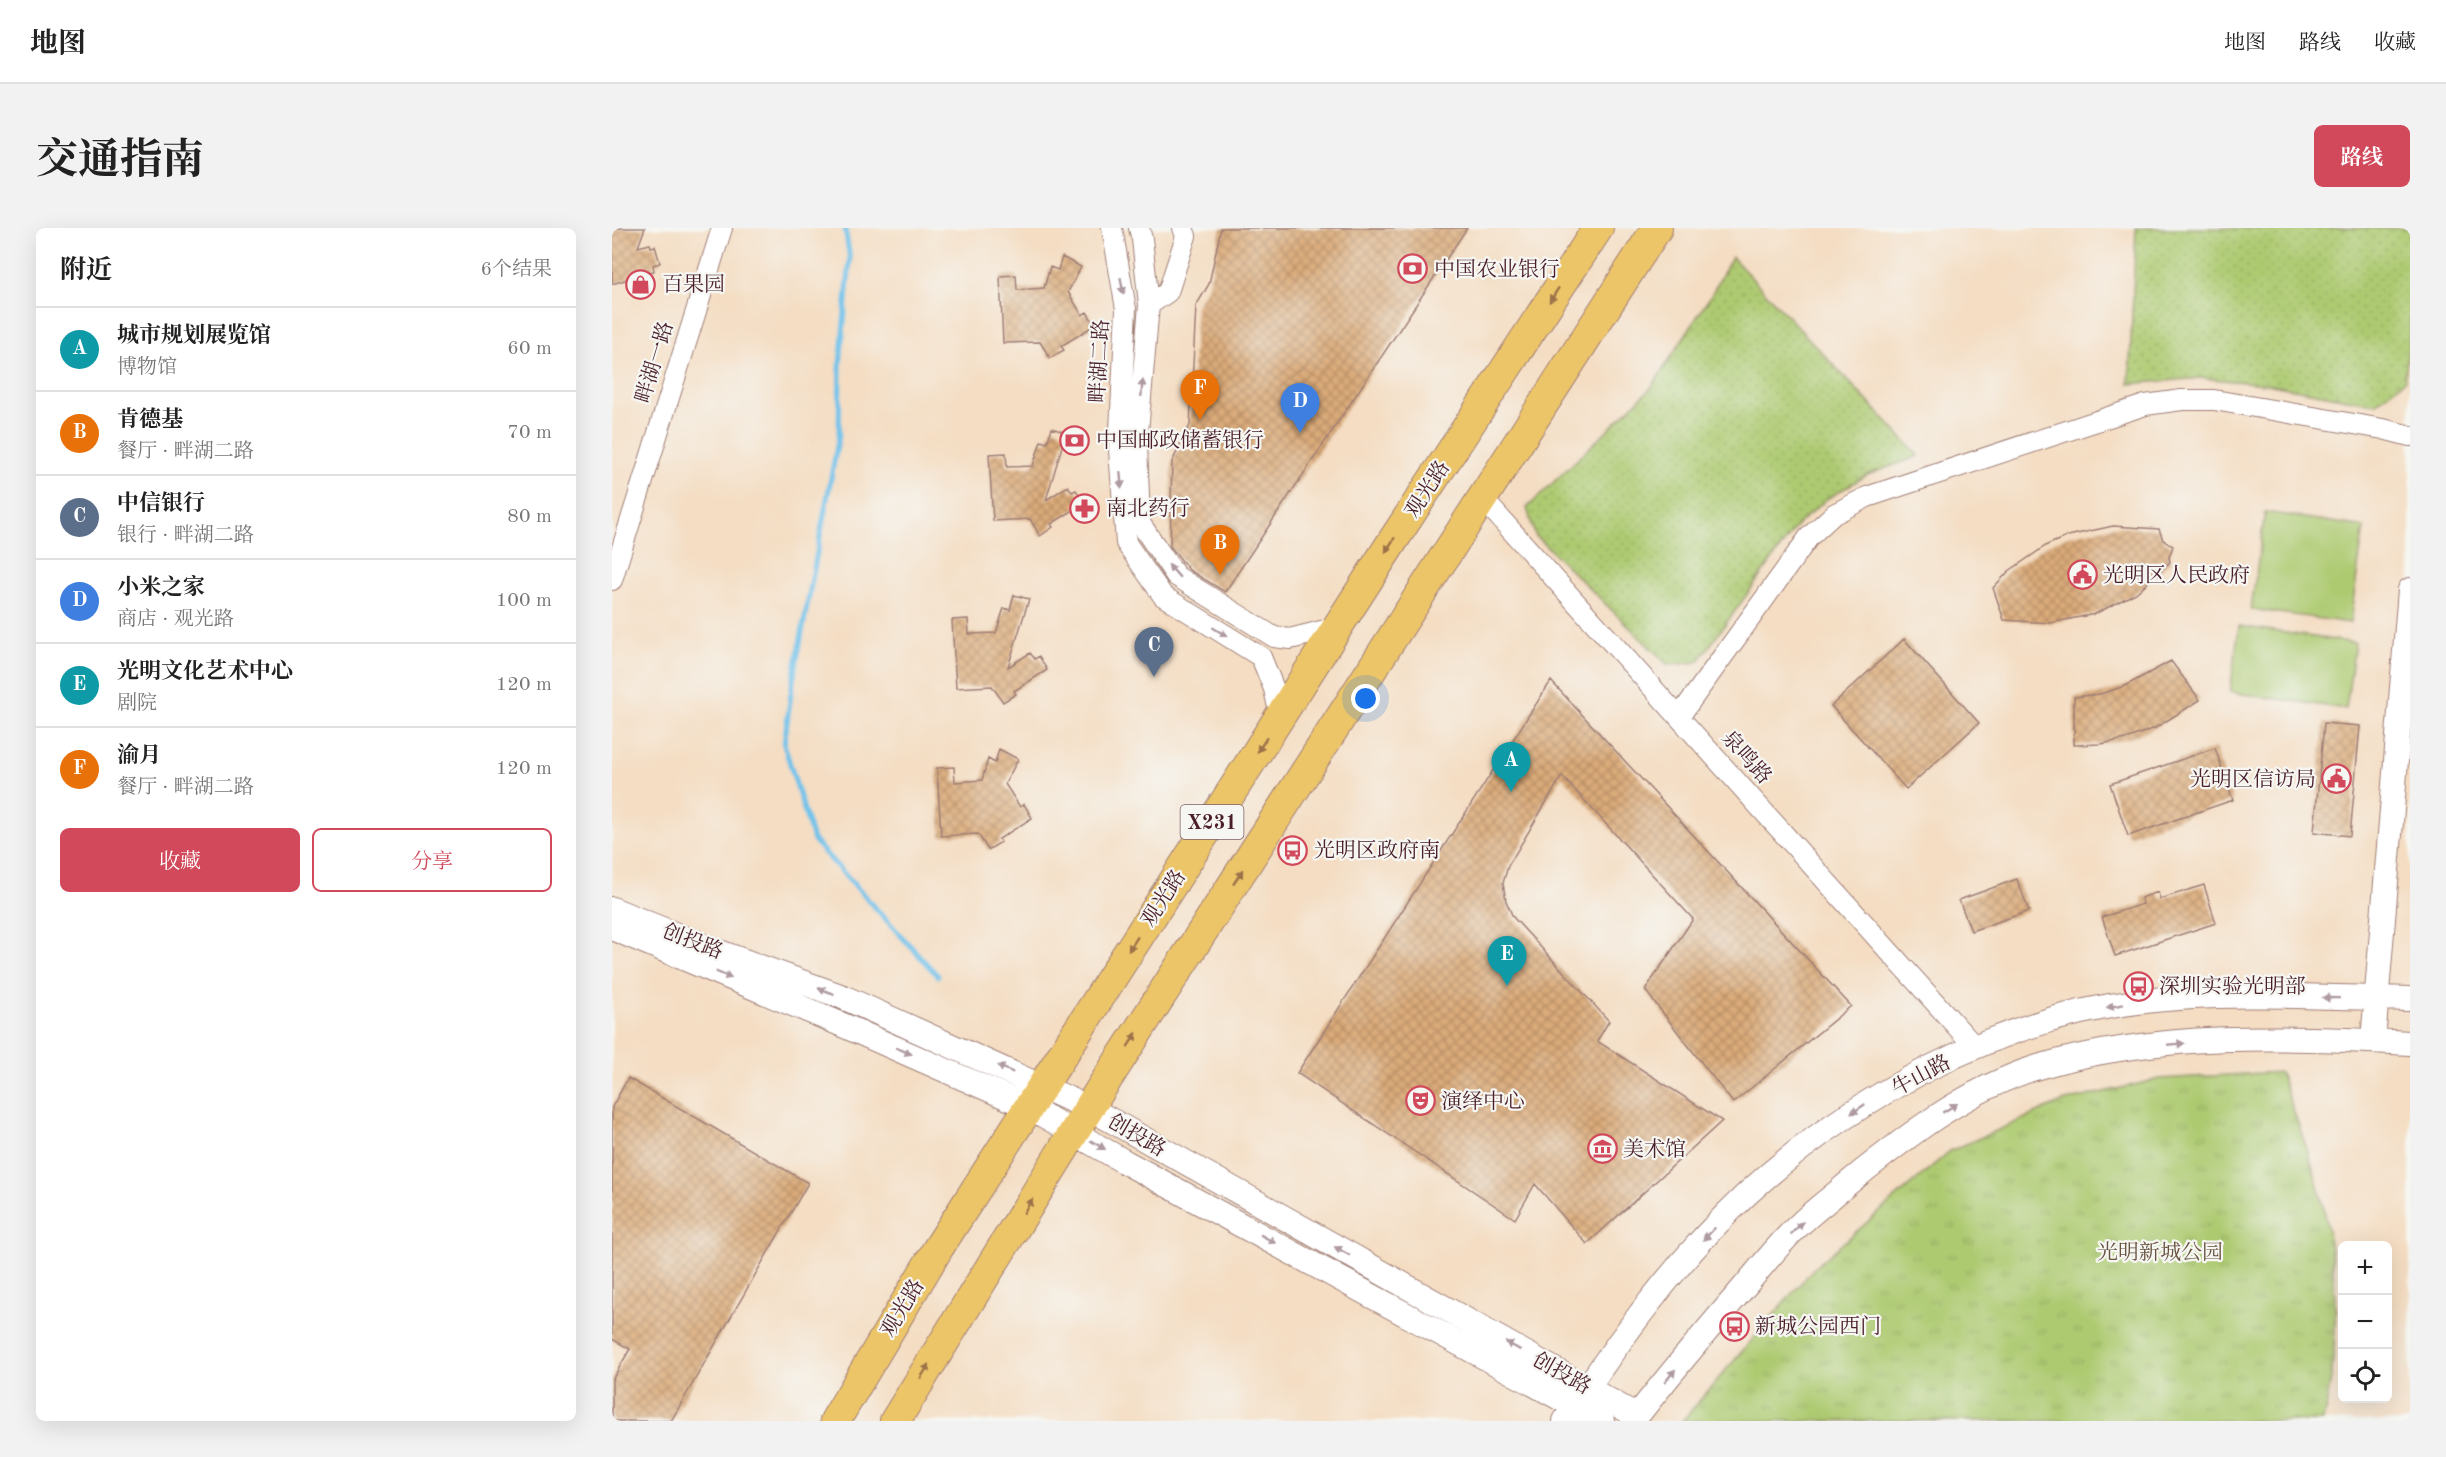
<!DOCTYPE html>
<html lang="zh">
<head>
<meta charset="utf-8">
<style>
  body { margin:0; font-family:"Old Standard TT","Noto Serif SC",serif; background:#f2f2f2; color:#222 }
  .controls { position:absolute; right:18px; bottom:18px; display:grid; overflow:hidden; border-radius:9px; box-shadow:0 6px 24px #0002 }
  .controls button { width:54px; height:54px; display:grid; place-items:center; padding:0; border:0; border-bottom:2px solid #e0e0e0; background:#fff; color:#222; font:30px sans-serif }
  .you { position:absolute; left:754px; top:471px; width:21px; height:21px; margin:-15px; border:4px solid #fff; border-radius:50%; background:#1a73e8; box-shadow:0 0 0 9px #1a73e833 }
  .badge { display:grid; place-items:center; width:39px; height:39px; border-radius:50%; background:#d1495b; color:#fff; font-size:20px; font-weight:700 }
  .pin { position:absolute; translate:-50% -50px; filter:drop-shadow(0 2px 3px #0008) }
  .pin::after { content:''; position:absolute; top:32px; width:21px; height:18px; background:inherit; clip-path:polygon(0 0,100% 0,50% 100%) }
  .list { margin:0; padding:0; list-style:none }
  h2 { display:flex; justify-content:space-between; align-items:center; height:78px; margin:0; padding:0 24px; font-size:26px }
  h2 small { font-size:20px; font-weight:400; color:#767676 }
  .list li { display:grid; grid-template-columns:39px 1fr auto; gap:18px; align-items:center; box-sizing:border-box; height:84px; padding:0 24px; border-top:2px solid #e0e0e0 }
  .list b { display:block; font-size:22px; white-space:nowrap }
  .list p { margin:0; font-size:20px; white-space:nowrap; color:#767676 }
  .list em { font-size:20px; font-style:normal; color:#767676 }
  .actions { display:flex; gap:12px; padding:18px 24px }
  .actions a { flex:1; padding:14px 0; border:2px solid #d1495b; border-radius:9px; text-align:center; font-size:21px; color:#d1495b }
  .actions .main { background:#d1495b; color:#fff }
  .icon { flex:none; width:33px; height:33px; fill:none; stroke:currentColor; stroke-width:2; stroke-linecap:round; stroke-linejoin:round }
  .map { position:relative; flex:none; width:1798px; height:1193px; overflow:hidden; border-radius:9px }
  header { display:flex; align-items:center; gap:36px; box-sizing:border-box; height:84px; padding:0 30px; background:#fff; border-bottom:2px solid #e0e0e0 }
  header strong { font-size:28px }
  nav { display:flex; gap:33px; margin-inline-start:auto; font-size:21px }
  .intro { display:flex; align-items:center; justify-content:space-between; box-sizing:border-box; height:144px; padding:0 36px }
  h1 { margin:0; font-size:42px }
  .button { padding:15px 27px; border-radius:9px; background:#d1495b; color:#fff; font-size:21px; font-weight:700 }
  main { display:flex; gap:36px; padding:0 36px }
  aside { flex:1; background:#fff; border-radius:9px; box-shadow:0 6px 24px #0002 }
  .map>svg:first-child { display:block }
  .grass { fill:url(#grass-dots); stroke:#7c744e; stroke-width:1.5 }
  .park { fill:url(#park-tufts); stroke:#7c744e; stroke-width:1.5 }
  .pitch { fill:#adca71; stroke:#7c744e; stroke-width:1.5 }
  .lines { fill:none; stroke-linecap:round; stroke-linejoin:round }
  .stream { stroke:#6fc2eb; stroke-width:5 }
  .building { fill:url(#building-cross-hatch) }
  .minor-casing { stroke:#9f7e76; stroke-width:22 }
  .tertiary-casing { stroke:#9f7e76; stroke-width:26 }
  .primary-casing { stroke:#9f7e76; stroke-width:32 }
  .minor { stroke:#fff; stroke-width:20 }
  .tertiary { stroke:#fff; stroke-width:24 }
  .primary { stroke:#edc569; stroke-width:30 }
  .oneway { fill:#ae9aa0 }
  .oneway2 { fill:#9c724a }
  .labels { text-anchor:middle; stroke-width:4.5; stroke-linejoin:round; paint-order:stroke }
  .shield { fill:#f6f6f2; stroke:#7e6067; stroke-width:1.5 }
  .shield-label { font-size:20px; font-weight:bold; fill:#4a1f2b }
  .poi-label { font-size:21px; fill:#4a1f2b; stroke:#f6f6f2; text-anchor:start }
  .street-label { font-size:21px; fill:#4a1f2b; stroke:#f6f6f2 }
  .park-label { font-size:21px; fill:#685240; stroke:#f6f6f2 }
</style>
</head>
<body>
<header>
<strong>地图</strong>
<nav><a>地图</a><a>路线</a><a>收藏</a></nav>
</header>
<div class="intro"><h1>交通指南</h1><a class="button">路线</a></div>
<main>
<aside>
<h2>附近<small>6个结果</small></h2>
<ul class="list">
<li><span class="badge" style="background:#0f9aa8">A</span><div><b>城市规划展览馆</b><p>博物馆</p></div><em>60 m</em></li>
<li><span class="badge" style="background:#e8710a">B</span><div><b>肯德基</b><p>餐厅 · 畔湖二路</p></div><em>70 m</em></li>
<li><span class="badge" style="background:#5c6f8a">C</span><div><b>中信银行</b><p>银行 · 畔湖二路</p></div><em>80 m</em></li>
<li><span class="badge" style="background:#3f7fe0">D</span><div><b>小米之家</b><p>商店 · 观光路</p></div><em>100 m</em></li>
<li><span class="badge" style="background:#0f9aa8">E</span><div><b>光明文化艺术中心</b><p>剧院</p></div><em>120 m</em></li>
<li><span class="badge" style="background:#e8710a">F</span><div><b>渝月</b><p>餐厅 · 畔湖二路</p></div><em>120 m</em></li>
</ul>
<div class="actions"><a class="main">收藏</a><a>分享</a></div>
</aside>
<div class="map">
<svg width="1798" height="1193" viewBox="0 0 1798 1193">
  <defs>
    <pattern id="grass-dots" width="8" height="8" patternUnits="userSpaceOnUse" patternTransform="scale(1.5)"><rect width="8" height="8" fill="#adca71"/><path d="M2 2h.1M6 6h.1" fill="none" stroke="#96ad62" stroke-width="1.8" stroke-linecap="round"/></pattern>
    <pattern id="park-tufts" width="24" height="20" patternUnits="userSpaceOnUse" patternTransform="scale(1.5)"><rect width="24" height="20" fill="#adca71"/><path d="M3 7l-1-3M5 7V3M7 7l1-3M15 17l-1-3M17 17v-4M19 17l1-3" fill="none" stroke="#96ad62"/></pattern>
    <pattern id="building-cross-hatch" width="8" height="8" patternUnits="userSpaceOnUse" patternTransform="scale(1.5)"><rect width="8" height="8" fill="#dbac7a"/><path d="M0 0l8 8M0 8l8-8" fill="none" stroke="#b48b64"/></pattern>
  </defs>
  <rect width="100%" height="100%" fill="#f6f6f2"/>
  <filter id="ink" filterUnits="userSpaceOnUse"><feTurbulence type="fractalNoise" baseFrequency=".0167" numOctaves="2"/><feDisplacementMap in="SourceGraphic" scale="12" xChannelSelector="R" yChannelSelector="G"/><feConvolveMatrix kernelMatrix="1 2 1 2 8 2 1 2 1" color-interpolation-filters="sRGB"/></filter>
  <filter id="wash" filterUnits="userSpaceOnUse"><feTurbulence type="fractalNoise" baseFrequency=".008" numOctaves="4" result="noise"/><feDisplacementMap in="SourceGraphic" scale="24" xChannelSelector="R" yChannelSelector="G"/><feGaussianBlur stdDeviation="1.35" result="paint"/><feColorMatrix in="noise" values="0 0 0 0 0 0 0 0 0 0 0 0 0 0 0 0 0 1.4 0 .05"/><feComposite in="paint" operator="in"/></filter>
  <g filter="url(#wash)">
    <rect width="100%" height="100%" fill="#f4ddc2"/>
    <!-- grass -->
    <path class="grass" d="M1524,0H1798V99L1793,152L1763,176L1654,156L1589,150L1517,156Z
      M1120,29L1307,228L1255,247L1216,270L1186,296L1086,434L1056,437L923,307L915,280L1039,160L1098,69Z"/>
    <!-- park -->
    <path class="park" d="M1668,844C1685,895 1707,948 1716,1002C1726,1064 1726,1131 1711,1193H1070L1201,1041L1338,923L1450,874L1547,851Z"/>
    <!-- pitch -->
    <path class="pitch" d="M1653,284L1752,299L1738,395L1639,381Z
      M1627,398L1743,415L1734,481L1618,464Z"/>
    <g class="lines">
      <!-- stream -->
      <path class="stream" d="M233,0L238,31L228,137L227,207L180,458L172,516L201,612L326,748"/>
    </g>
    <g id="blocks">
      <!-- building -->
      <path class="building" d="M0,0H33L26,19L38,16L39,19L43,18L48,35L41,37L42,43L0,56Z
        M609,0H855L613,364L577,342L558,318L560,234L578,197L584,78L597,56Z
        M450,29L469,39L456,64L470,87L475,84L483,97L449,118L452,122L438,130L428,114L391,115L388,48L404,47L405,62L432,60L438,39L446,42Z
        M440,200L454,205L434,272L456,258L460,264L464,262L473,275L439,296L441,299L428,308L418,291L381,293L377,226L394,225L395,239L421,238L429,213L435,215Z
        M1501,298L1547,301L1551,312L1561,318L1557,329L1558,334L1524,365L1483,386L1438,395L1392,392L1381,360L1397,343L1435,317L1456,308Z
        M402,367L417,371L396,439L418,425L423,431L427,428L435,442L402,463L404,466L391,474L380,458L344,460L340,392L356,391L357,406L384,405L392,380L398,382Z
        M1292,411L1367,495L1294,561L1219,478Z
        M1559,433L1588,472L1543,500L1514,511L1489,516L1462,517V469L1488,466L1513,458Z
        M939,453L1239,778L1121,875L1033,762L1081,691L950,548L896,638L891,655L894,673L901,689L997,793L985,813L1110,893L975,1016L923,956L903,991L685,845Z
        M1712,495L1748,498L1738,608L1702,604Z
        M1603,520L1621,572L1516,608L1498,556Z
        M387,521L406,531L393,556L408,579L412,576L420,590L387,611L389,614L376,622L366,606L329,608L325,540L342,539L343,554L370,552L376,531L383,535Z
        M1405,651L1417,683L1359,703L1347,672Z
        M1592,657L1604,695L1503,728L1490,689L1531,676L1529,670L1546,664L1548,671Z
        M16,850L196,955L59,1193H0V1152L18,1121L0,1111V879Z"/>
    </g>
  </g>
  <g filter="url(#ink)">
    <use href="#blocks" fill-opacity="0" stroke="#9f7e76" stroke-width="1.5"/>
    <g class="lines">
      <defs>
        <path id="minor" d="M500,0L514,81L507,223L514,315L551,368L649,429L662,461L668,488
          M527,0L530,11L537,77L525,216L528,295L564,348L662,409L678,411L725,399
          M537,77L556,64L574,8L571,0
          M871,271L1363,819
          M0,352L110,0
          M1067,489L1197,309L1222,286L1255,269L1533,177L1570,172H1602L1771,201L1798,208"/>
        <path id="tertiary" d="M0,681L99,721L231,769L477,880L1025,1188
          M0,700L226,795L417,879L513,934L990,1193
          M1761,813L1798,362
          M953,1193C1006,1113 1065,1031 1136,965C1240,870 1385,791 1525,774C1615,763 1708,769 1798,771
          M1021,1193C1057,1147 1095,1102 1133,1058C1150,1038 1166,1017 1185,999C1200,984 1218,971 1234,957C1292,910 1354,861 1426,839C1545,804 1676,808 1798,815"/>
        <path id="primary" d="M223,1193L325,1022L431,857L782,311L986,0
          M283,1193L490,859L1045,0"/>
      </defs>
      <!-- minor casing -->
      <use href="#minor" class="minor-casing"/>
      <!-- tertiary casing -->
      <use href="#tertiary" class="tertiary-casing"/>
      <!-- primary casing -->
      <use href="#primary" class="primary-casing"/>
      <!-- minor -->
      <use href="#minor" class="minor"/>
      <!-- tertiary -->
      <use href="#tertiary" class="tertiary"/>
      <!-- primary -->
      <use href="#primary" class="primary"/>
    </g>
    <!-- one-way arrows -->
    <defs><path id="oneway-solid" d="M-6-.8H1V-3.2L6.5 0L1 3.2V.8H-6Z" transform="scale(1.5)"/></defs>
    <g class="oneway">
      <use href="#oneway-solid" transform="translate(510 58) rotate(80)"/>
      <use href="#oneway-solid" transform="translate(530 160) rotate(-85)"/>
      <use href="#oneway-solid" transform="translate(509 252) rotate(85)"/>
      <use href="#oneway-solid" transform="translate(562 343) rotate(-131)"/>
      <use href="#oneway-solid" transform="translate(608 404) rotate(32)"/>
      <use href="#oneway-solid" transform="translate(112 747) rotate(23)"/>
      <use href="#oneway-solid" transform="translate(214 763) rotate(-160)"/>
      <use href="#oneway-solid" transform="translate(1719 770) rotate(-179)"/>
      <use href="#oneway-solid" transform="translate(1503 778) rotate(170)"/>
      <use href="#oneway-solid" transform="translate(1564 816) rotate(-5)"/>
      <use href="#oneway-solid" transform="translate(292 823) rotate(23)"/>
      <use href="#oneway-solid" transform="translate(393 841) rotate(-156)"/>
      <use href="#oneway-solid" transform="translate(1338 880) rotate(-31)"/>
      <use href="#oneway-solid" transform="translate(1246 881) rotate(146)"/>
      <use href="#oneway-solid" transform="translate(486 917) rotate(31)"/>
      <use href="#oneway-solid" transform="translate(1185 1000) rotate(-45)"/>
      <use href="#oneway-solid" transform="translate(1097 1006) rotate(134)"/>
      <use href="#oneway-solid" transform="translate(656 1011) rotate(29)"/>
      <use href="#oneway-solid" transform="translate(730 1023) rotate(-151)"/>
      <use href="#oneway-solid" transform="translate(901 1118) rotate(-151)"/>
      <use href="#oneway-solid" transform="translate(1058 1148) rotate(-51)"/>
    </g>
    <g class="oneway2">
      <use href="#oneway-solid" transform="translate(942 67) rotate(123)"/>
      <use href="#oneway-solid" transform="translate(778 317) rotate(123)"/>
      <use href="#oneway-solid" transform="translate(650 517) rotate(123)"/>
      <use href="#oneway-solid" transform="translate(626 649) rotate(-57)"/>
      <use href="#oneway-solid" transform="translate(521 716) rotate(123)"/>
      <use href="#oneway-solid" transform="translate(520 812) rotate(-57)"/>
      <use href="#oneway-solid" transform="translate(416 978) rotate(-58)"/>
      <use href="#oneway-solid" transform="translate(313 1143) rotate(-58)"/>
    </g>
  </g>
  <!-- icons -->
  <defs>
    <symbol id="bank-ring" viewBox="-11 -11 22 22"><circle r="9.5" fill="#f6f6f2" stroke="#d1495b" stroke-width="1.5"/><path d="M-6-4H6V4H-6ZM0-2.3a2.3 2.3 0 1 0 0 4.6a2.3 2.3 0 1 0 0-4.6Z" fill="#d1495b"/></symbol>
    <symbol id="shop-ring" viewBox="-11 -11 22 22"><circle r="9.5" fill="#f6f6f2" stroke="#d1495b" stroke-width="1.5"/><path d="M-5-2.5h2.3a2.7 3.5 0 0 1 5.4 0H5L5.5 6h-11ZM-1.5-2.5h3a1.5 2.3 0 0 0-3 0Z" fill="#d1495b"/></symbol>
    <symbol id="pharmacy-ring" viewBox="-11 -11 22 22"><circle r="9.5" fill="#f6f6f2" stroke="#d1495b" stroke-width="1.5"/><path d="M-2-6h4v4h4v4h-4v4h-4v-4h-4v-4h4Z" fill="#d1495b"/></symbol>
    <symbol id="civic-ring" viewBox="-11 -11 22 22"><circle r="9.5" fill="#f6f6f2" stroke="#d1495b" stroke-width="1.5"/><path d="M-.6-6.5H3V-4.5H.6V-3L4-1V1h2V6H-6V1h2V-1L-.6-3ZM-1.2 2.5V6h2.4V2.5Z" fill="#d1495b"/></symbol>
    <symbol id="bus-ring" viewBox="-11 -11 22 22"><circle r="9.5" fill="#f6f6f2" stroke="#d1495b" stroke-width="1.5"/><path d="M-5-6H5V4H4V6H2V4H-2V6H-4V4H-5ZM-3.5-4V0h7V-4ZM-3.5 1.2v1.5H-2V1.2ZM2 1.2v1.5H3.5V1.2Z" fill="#d1495b"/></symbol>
    <symbol id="theatre-ring" viewBox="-11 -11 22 22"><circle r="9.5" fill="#f6f6f2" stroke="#d1495b" stroke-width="1.5"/><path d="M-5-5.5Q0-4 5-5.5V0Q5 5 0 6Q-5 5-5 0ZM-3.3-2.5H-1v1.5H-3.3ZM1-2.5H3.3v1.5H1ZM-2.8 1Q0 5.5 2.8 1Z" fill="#d1495b"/></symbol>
    <symbol id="museum-ring" viewBox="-11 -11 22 22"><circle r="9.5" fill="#f6f6f2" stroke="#d1495b" stroke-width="1.5"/><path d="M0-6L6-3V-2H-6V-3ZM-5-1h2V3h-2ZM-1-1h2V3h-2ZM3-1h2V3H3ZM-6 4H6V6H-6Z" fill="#d1495b"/></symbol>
  </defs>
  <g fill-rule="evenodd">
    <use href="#bank-ring" x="784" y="24" width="33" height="33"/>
    <use href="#shop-ring" x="12" y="40" width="33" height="33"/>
    <use href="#bank-ring" x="446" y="196" width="33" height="33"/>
    <use href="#pharmacy-ring" x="456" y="264" width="33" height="33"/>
    <use href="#civic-ring" x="1454" y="330" width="33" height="33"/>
    <use href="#civic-ring" x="1708" y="534" width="33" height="33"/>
    <use href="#bus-ring" x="664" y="606" width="33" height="33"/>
    <use href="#bus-ring" x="1510" y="742" width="33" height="33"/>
    <use href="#theatre-ring" x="792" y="856" width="33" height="33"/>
    <use href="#museum-ring" x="974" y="904" width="33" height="33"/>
    <use href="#bus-ring" x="1106" y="1082" width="33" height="33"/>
  </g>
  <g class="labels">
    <!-- shield labels -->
    <rect class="shield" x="568.5" y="577" width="63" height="34" rx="4.5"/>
    <g class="shield-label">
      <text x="600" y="601">X231</text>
    </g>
    <!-- poi labels -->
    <g class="poi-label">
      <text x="822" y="48">中国农业银行</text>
      <text x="50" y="63">百果园</text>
      <text x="484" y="219">中国邮政储蓄银行</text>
      <text x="494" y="287">南北药行</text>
      <text x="1491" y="354">光明区人民政府</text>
      <text x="1704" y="558" text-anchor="end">光明区信访局</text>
      <text x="702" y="629">光明区政府南</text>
      <text x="1547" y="765">深圳实验光明部</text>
      <text x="829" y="880">演绎中心</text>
      <text x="1011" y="928">美术馆</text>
      <text x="1143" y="1105">新城公园西门</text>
    </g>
    <!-- street labels -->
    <g class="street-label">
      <text transform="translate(487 133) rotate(-87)" y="7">畔湖二路</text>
      <text transform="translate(42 134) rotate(-73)" y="7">畔湖一路</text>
      <text transform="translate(815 261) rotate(-57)" y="7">观光路</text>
      <text transform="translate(1135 529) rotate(48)" y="7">泉鸣路</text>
      <text transform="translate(551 670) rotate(-57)" y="7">观光路</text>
      <text transform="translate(81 713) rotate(21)" y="7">创投路</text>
      <text transform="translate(1309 847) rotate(-28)" y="7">牛山路</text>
      <text transform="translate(525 907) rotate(30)" y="7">创投路</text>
      <text transform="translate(290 1080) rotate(-59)" y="7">观光路</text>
      <text transform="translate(950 1145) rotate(29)" y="7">创投路</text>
    </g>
    <!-- park labels -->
    <g class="park-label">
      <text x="1548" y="1031">光明新城公园</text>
    </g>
  </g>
</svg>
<div class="controls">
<button>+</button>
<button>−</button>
<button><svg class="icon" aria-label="locate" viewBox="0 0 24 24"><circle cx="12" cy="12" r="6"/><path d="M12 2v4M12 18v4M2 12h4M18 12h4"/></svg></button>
</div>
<div class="you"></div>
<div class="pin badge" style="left:899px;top:564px;background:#0f9aa8">A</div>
<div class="pin badge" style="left:608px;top:347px;background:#e8710a">B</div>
<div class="pin badge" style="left:542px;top:449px;background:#5c6f8a">C</div>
<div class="pin badge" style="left:688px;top:205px;background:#3f7fe0">D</div>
<div class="pin badge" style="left:895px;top:758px;background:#0f9aa8">E</div>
<div class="pin badge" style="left:588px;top:192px;background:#e8710a">F</div>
</div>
</main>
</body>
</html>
